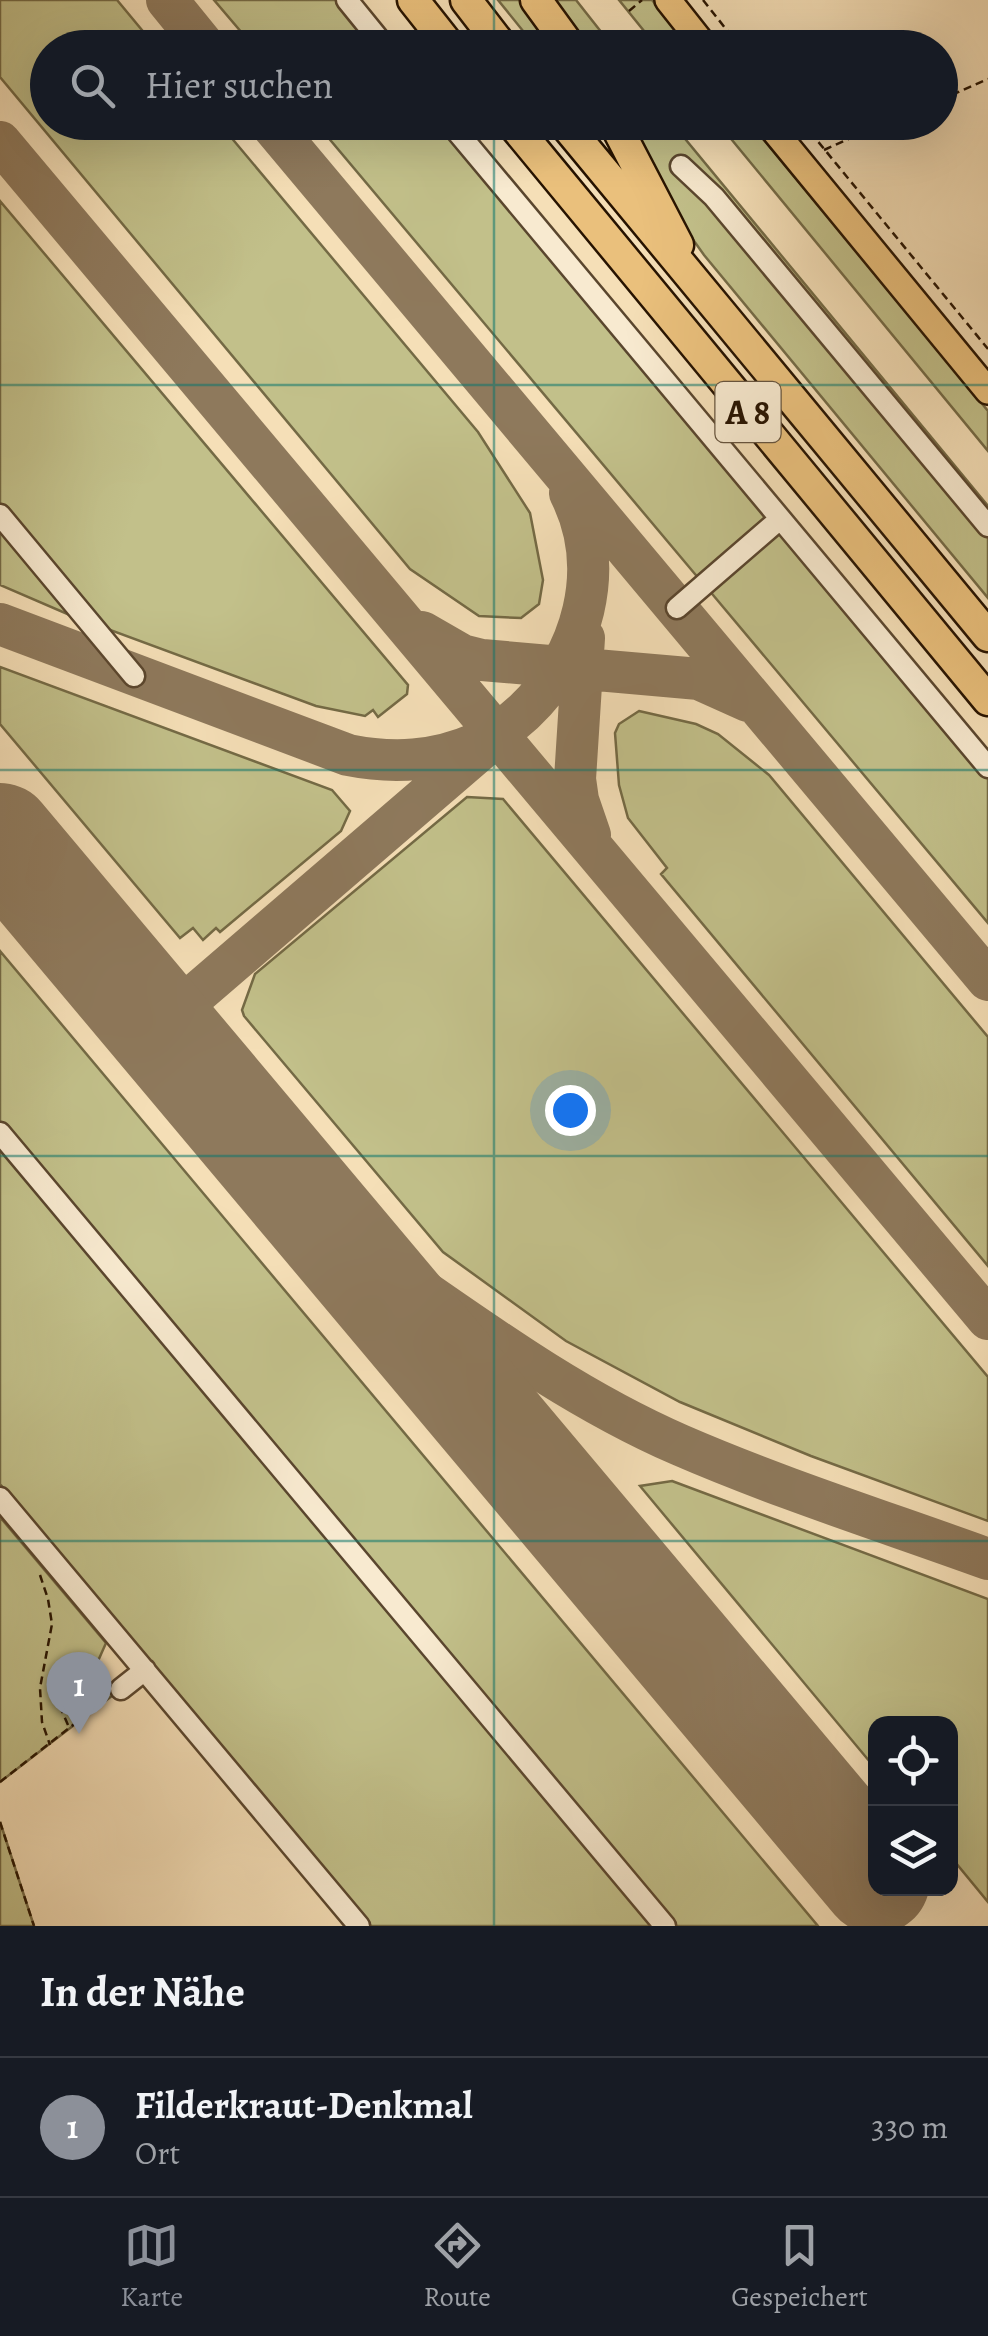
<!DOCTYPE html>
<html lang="de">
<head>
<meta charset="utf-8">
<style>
  body { margin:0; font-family:Alegreya,serif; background:#20242c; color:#f1f3f6 }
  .controls { position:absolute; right:30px; bottom:30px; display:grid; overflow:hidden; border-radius:20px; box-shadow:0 10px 40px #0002 }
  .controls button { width:90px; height:90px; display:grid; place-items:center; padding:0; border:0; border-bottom:2px solid #363941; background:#171b24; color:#f1f3f6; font:50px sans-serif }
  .you { position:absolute; left:570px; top:1110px; width:35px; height:35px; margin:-25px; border:8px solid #fff; border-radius:50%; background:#1a73e8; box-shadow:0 0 0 15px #1a73e833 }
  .badge { display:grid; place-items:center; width:65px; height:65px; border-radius:50%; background:#8c9099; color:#fff; font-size:32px; font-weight:700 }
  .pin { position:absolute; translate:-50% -82px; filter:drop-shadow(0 2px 5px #0008) }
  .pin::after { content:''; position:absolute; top:52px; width:35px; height:30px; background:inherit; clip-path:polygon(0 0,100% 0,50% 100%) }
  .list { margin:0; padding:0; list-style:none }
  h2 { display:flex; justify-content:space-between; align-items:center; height:130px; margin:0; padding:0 40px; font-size:42px }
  h2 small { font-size:32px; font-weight:400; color:#9ea1a6 }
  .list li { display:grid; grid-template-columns:65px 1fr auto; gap:30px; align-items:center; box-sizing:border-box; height:140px; padding:0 40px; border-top:2px solid #363941 }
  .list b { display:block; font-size:38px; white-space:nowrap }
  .list p { margin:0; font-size:32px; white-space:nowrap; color:#9ea1a6 }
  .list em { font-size:32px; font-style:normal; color:#9ea1a6 }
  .icon { flex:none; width:55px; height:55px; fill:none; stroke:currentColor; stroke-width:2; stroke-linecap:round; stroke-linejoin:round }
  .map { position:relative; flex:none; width:988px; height:1926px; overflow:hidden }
  .search { position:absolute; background:#171b24; box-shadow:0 10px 40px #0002; left:30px; right:30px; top:30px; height:110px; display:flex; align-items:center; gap:25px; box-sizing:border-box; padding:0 35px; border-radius:55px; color:#9ea1a6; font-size:38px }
  .sheet { height:270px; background:#171b24 }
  nav { display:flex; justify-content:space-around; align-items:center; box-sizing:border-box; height:140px; border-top:2px solid #363941; background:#171b24; font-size:28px; color:#9ea1a6 }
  nav a { display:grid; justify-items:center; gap:5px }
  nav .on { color:#8c9099 }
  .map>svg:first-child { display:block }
  .green { fill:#c2c08a; stroke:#746a45; stroke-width:2.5 }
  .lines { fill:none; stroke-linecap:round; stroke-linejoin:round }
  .taxiway { stroke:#8e795c; stroke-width:42 }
  .runway { stroke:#8e795c; stroke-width:108 }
  .minor-casing { stroke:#5a462e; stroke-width:25 }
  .major-casing { stroke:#271300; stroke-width:30 }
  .highway-casing { stroke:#271300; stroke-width:35 }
  .path { stroke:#271300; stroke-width:2.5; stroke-dasharray:8 5; stroke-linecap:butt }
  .minor { stroke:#f8ead0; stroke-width:20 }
  .major { stroke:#eac07c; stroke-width:25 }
  .highway { stroke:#eac07c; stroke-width:30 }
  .grid { fill:none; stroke:#0f766e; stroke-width:2.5; stroke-opacity:0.55 }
  .labels { text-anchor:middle; stroke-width:8; stroke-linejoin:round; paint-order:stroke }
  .shield { fill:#f8ead0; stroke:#66543e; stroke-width:2.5 }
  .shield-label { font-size:35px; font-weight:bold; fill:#271300 }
</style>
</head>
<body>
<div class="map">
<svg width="988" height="1926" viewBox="0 0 988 1926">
  <rect width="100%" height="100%" fill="#f5dfb7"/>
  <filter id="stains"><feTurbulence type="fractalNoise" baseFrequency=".002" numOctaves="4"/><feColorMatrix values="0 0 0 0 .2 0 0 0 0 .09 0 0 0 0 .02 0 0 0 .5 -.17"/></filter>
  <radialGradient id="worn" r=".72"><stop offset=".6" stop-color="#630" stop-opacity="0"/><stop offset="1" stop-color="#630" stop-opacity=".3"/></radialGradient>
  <!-- green -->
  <path class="green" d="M0,0H117L156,47L48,48V122L219,123L478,432L530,513L543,580L539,604L521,618L479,616L410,569L0,77Z
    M214,0H340L380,47H254Z
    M498,0H522L557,47H536Z
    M547,0H576L613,47H581Z
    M619,0H652L690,47H657Z
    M316,123H443L769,516L700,580Z
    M623,123H672L988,506V598L704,255L672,210Z
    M718,123H750L988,411V451Z
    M0,201L408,685L407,694L378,717L373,710L365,716L316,706L102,627L0,506Z
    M0,519L86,622L0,585Z
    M778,534L785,535L988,773V923L708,589Z
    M0,667L332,790L350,811L341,831L220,932L216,928L203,940L193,928L180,938L0,724Z
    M639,711L696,724L718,734L769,775L988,1037V1266L661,874L667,868L628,818L619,785L615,733L619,724Z
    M467,797L503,799L988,1377V1521L811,1456L680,1402L566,1341L443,1252L244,1016L242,1010L255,974Z
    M0,951L818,1926H669L0,1128Z
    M0,1139L661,1926H371L0,1484Z
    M672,1481L988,1599V1902L951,1857L950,1724H876L875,1768L640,1486Z
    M0,1517L106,1643L94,1670L105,1686L114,1682L121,1689L0,1782Z
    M0,1822L3,1831L34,1926H0Z"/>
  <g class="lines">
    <!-- taxiway -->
    <path class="taxiway" d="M167,0L206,48
      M269,122L988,980
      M0,142L988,1319
      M0,624L348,755C393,764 435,762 478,743
      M422,632L462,655L482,660L699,679L748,701
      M584,638L575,779L578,800L590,835
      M159,1026L524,712C583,656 608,569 570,493
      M323,1222C440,1299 551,1389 680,1445C779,1488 886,1522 988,1559"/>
    <!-- runway -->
    <path class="runway" d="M0,837L876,1880"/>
    <defs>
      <path id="minor" d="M347,0L386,48
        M449,122L988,767
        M681,166L714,197L988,526
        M0,515L134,676
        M677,608L780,519
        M0,1133L665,1926
        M0,1498L359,1926
        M121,1689L145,1670"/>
      <path id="major" d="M668,0L706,48
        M767,122L988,391"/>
      <path id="highway" d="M413,0L451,48
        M466,0L503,48
        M536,0L571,48
        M511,122L988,700
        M563,122L988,636
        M614,122L678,245"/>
    </defs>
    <!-- minor casing -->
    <use href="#minor" class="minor-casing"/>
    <!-- major casing -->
    <use href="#major" class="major-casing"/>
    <!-- highway casing -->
    <use href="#highway" class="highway-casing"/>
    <!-- path -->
    <path class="path" d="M703,0L741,48
      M629,11L642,0
      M940,100L988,79
      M802,122L988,349
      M824,150L886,122
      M40,1575L48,1599L52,1624L40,1688L42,1722L50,1745
      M68,1725L62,1711L71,1687
      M0,1782L105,1700
      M0,1822L34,1926"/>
    <!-- minor -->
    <use href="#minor" class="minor"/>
    <!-- major -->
    <use href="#major" class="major"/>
    <!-- highway -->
    <use href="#highway" class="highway"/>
  </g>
  <!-- grid -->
  <path class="grid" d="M494,0V48M494,122V1926M0,385H988M0,770H988M0,1156H988M0,1541H988"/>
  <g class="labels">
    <!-- shield labels -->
    <rect class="shield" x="715.5" y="382" width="65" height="60" rx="8"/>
    <g class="shield-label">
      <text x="748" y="424">A 8</text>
    </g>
  </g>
  <rect width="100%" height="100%" filter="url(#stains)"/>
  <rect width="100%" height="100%" fill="url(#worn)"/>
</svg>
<div class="controls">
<button><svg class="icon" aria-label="locate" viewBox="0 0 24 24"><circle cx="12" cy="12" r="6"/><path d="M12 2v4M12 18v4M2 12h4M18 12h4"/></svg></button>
<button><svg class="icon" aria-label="layers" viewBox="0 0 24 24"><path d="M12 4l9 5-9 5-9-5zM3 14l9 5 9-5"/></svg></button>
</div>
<div class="you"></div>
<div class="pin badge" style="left:79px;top:1734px">1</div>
<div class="search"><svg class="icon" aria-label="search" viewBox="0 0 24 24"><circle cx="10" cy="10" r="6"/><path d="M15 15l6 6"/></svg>Hier suchen</div>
</div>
<section class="sheet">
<h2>In der Nähe<small></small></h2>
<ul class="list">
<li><span class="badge">1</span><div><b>Filderkraut-Denkmal</b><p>Ort</p></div><em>330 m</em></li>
</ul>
</section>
<nav>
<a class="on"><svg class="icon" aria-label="map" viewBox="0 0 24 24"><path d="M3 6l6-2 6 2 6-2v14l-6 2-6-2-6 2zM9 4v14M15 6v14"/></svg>Karte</a>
<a><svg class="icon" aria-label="directions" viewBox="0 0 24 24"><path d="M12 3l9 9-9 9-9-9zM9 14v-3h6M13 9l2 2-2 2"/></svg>Route</a>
<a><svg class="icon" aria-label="saved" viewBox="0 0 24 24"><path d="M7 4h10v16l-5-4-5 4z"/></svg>Gespeichert</a>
</nav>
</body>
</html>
